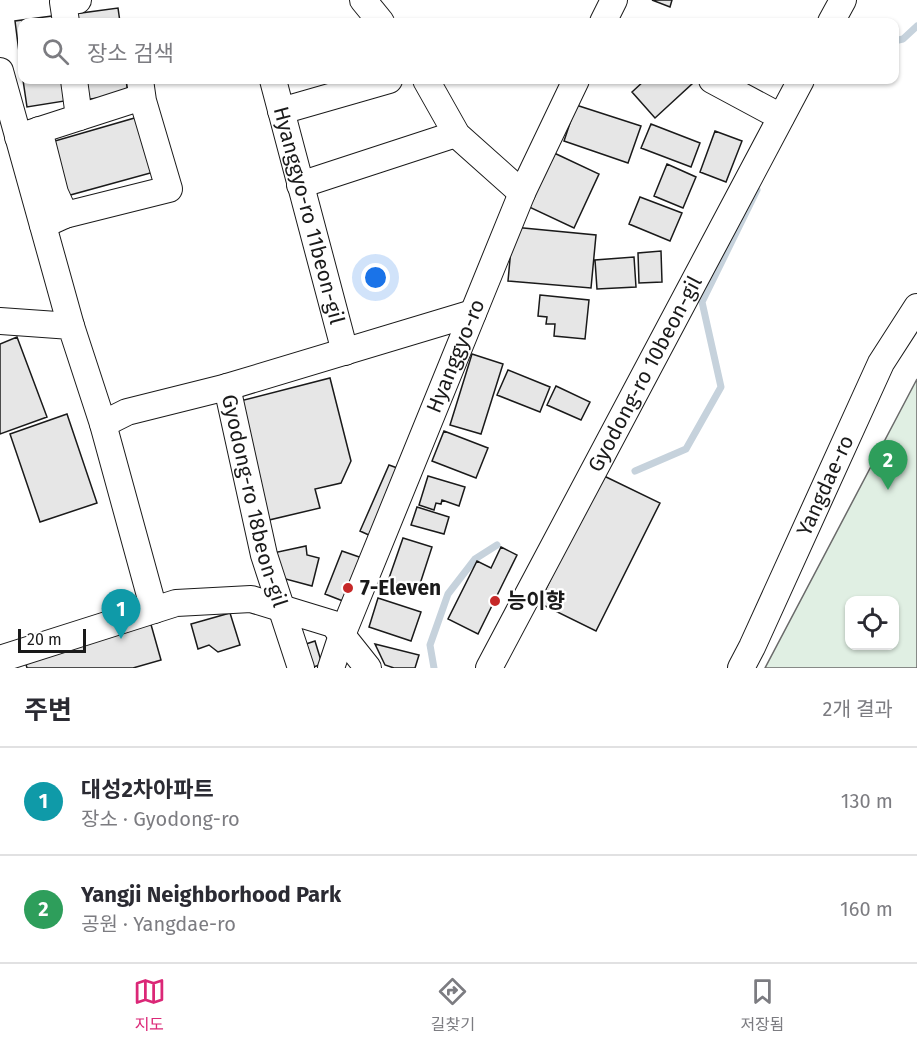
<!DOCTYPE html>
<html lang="ko">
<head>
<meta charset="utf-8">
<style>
  body { margin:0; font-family:"Fira Sans","Noto Sans KR",sans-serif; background:#f7f7f7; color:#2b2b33 }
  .controls { position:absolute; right:18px; bottom:18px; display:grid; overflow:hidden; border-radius:12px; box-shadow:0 2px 4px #0004 }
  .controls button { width:54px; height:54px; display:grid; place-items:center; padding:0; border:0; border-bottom:2px solid #e1e1e2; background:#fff; color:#2b2b33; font:30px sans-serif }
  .scale { position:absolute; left:18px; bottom:15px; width:68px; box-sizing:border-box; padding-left:6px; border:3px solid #1a1a1a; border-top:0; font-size:16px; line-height:21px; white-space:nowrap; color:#1a1a1a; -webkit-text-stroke:4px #fff; paint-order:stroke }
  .you { position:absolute; left:376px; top:278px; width:21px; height:21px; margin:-15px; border:4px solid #fff; border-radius:50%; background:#1a73e8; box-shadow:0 0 0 9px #1a73e833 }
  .badge { display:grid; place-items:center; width:39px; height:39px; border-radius:50%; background:#db2777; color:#fff; font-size:20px; font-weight:700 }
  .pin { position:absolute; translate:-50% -50px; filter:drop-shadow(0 2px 3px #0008) }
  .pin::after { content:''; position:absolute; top:32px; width:21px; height:18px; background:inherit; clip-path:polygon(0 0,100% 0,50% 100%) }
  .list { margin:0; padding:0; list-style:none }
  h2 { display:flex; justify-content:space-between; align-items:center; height:78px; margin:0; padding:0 24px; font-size:26px }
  h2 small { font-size:20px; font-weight:400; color:#7c7c81 }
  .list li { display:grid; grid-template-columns:39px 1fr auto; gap:18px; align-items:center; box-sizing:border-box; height:108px; padding:0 24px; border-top:2px solid #e1e1e2 }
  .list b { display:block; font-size:22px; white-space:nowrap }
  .list p { margin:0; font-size:20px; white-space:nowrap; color:#7c7c81 }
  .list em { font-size:20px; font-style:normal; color:#7c7c81 }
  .icon { flex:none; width:33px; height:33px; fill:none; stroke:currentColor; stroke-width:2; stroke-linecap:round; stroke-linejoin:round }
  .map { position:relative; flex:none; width:917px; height:668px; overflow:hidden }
  .search { position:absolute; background:#fff; box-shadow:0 2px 4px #0004; left:18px; right:18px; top:18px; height:66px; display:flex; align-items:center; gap:15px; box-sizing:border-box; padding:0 21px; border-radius:12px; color:#7c7c81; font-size:22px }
  .sheet { height:294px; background:#fff }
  nav { display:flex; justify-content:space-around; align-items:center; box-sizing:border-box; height:84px; border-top:2px solid #e1e1e2; background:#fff; font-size:16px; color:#7c7c81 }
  nav a { display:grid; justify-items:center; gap:3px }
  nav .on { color:#db2777 }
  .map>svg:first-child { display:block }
  .green { fill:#e0efe3; stroke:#6a6a6a; stroke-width:1.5; fill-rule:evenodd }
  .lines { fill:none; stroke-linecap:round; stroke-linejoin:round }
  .stream { stroke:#c6d2dc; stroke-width:7 }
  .building { fill:#e6e6e6; stroke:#1a1a1a; stroke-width:1.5 }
  .minor-casing { stroke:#1a1a1a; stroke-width:28 }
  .minor { stroke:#fff; stroke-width:26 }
  .poi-dot { fill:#c62828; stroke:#fff; stroke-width:2 }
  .labels { text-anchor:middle; stroke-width:4.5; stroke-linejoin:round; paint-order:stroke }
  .street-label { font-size:21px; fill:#1a1a1a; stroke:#fff }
  .poi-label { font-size:21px; font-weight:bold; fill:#1a1a1a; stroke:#fff; text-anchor:start }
</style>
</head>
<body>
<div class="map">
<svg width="917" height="668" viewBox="0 0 917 668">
  <rect width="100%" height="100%" fill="#fff"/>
  <!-- green -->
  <path class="green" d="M917,379V668H765ZM850,600H894V646H850Z"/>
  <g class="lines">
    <!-- stream -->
    <path class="stream" d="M894,41L903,39L917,26
      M635,471L686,449L721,387L702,302L757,190
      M434,668L430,645L448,594L475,559L497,545"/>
  </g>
  <!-- building -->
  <path class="building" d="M652,0H672L670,7Z
    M118,8L120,22H75L74,14Z
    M59,15L61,22H22V51L19,52L15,21Z
    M23,80H68L71,100L27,107Z
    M81,80H126L128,94L83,100Z
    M645,80H689L693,83L655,118L632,92Z
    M576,105L641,126L628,163L564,141Z
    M138,117L154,172L63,197L48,143Z
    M651,124L700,143L691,167L641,148Z
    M715,131L742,141L726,182L700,172Z
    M552,152L599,174L574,228L527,206Z
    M667,164L696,177L683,208L654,196Z
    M640,197L682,213L670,241L629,224Z
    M513,227L596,235L591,288L508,281Z
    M661,251L662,282L639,283L638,253Z
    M634,257L636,287L597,289L595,260Z
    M540,295L589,300L585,339L554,336L555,324H546L547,317L538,316Z
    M17,337L47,417L0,434V344Z
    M472,354L503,364L481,434L450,425Z
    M508,370L550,387L540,412L497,395Z
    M330,378L351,461L341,483L315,489L320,508L269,520L240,401Z
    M556,386L590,402L581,420L547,405Z
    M67,414L97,503L40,522L10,434Z
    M444,431L488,448L476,478L432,461Z
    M389,465L400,469L371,536L360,531Z
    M602,475L660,503L596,631L539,603Z
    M428,476L465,487L459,506L442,500L441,504L436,503L434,510L419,505Z
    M417,507L449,517L444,534L411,525Z
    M403,538L432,547L418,590L388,581Z
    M306,546L307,555L319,558L312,586L278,577L273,553Z
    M501,547L517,555L478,634L448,619L477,561L491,568Z
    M342,551L365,559L348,603L325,594Z
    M378,598L421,612L411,641L369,627Z
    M230,613L240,645L218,652L209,645L198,649L191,624Z
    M150,621L161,660L133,668H27L24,657Z
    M315,641L322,664L311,668L300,646Z
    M375,644L419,655L415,668H394L385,665Z"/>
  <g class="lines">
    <defs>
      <g id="minor">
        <path d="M363,0L381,22"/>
        <path d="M66,22L63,2L78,0"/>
        <path d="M603,22L614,0"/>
        <path d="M831,22L843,0"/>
        <path d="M0,71L71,326"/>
        <path d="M74,80L79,117"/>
        <path id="s1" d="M273,80L345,352"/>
        <path d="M426,80L457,135L522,193"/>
        <path d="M712,80L781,117"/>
        <path d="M281,111L389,80"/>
        <path d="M39,130L55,193L65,215"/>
        <path d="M18,137L142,97"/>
        <path d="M300,185L456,134"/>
        <path d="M43,225L65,215L169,189L143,101L140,80"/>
        <path d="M0,321L71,326L103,424L154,610"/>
        <path id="s2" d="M227,387L264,555L301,668"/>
        <path d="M103,424L127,412L227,387L473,313"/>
        <path d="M0,659L176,603L251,599L333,624L368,668"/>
        <path id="s3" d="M331,668L342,635L522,193L576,80"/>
        <path id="s4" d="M489,668L801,80"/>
        <path id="s5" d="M741,668L752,647L881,363L917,307"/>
      </g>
    </defs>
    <!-- minor casing -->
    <use href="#minor" class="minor-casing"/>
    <!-- minor -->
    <use href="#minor" class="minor"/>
  </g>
  <!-- markers -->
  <g class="poi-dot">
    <circle cx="348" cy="588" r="6"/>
    <circle cx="495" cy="601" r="6"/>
  </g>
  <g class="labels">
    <!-- street labels -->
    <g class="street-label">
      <text dy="7" stroke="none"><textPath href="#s1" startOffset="140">Hyanggyo-ro 11beon-gil</textPath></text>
      <text dy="7" stroke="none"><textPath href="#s3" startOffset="336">Hyanggyo-ro</textPath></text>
      <text dy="7" stroke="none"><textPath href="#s4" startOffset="333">Gyodong-ro 10beon-gil</textPath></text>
      <text dy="7" stroke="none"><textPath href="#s5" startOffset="201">Yangdae-ro</textPath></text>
      <text dy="7" stroke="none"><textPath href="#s2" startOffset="117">Gyodong-ro 18beon-gil</textPath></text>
    </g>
    <!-- poi labels -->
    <g class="poi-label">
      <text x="360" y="595">7-Eleven</text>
      <text x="507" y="608">능이향</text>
    </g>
  </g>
</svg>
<div class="controls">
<button><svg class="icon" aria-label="locate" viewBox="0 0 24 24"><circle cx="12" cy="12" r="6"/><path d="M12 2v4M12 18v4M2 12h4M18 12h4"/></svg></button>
</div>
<div class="scale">20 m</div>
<div class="you"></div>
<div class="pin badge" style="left:121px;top:639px;background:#0f9aa8">1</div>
<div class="pin badge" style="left:888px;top:490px;background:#2e9e5b">2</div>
<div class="search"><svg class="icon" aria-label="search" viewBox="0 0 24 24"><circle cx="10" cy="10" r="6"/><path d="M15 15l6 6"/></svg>장소 검색</div>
</div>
<section class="sheet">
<h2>주변<small>2개 결과</small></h2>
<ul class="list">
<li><span class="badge" style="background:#0f9aa8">1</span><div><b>대성2차아파트</b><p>장소 · Gyodong-ro</p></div><em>130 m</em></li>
<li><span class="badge" style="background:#2e9e5b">2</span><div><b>Yangji Neighborhood Park</b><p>공원 · Yangdae-ro</p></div><em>160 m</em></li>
</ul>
</section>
<nav>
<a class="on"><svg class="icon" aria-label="map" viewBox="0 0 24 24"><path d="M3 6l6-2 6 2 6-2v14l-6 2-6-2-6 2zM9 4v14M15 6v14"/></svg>지도</a>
<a><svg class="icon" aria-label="directions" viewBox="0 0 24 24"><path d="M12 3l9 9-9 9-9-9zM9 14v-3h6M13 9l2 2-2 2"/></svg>길찾기</a>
<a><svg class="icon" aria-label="saved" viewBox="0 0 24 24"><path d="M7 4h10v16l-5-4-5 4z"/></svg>저장됨</a>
</nav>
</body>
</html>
